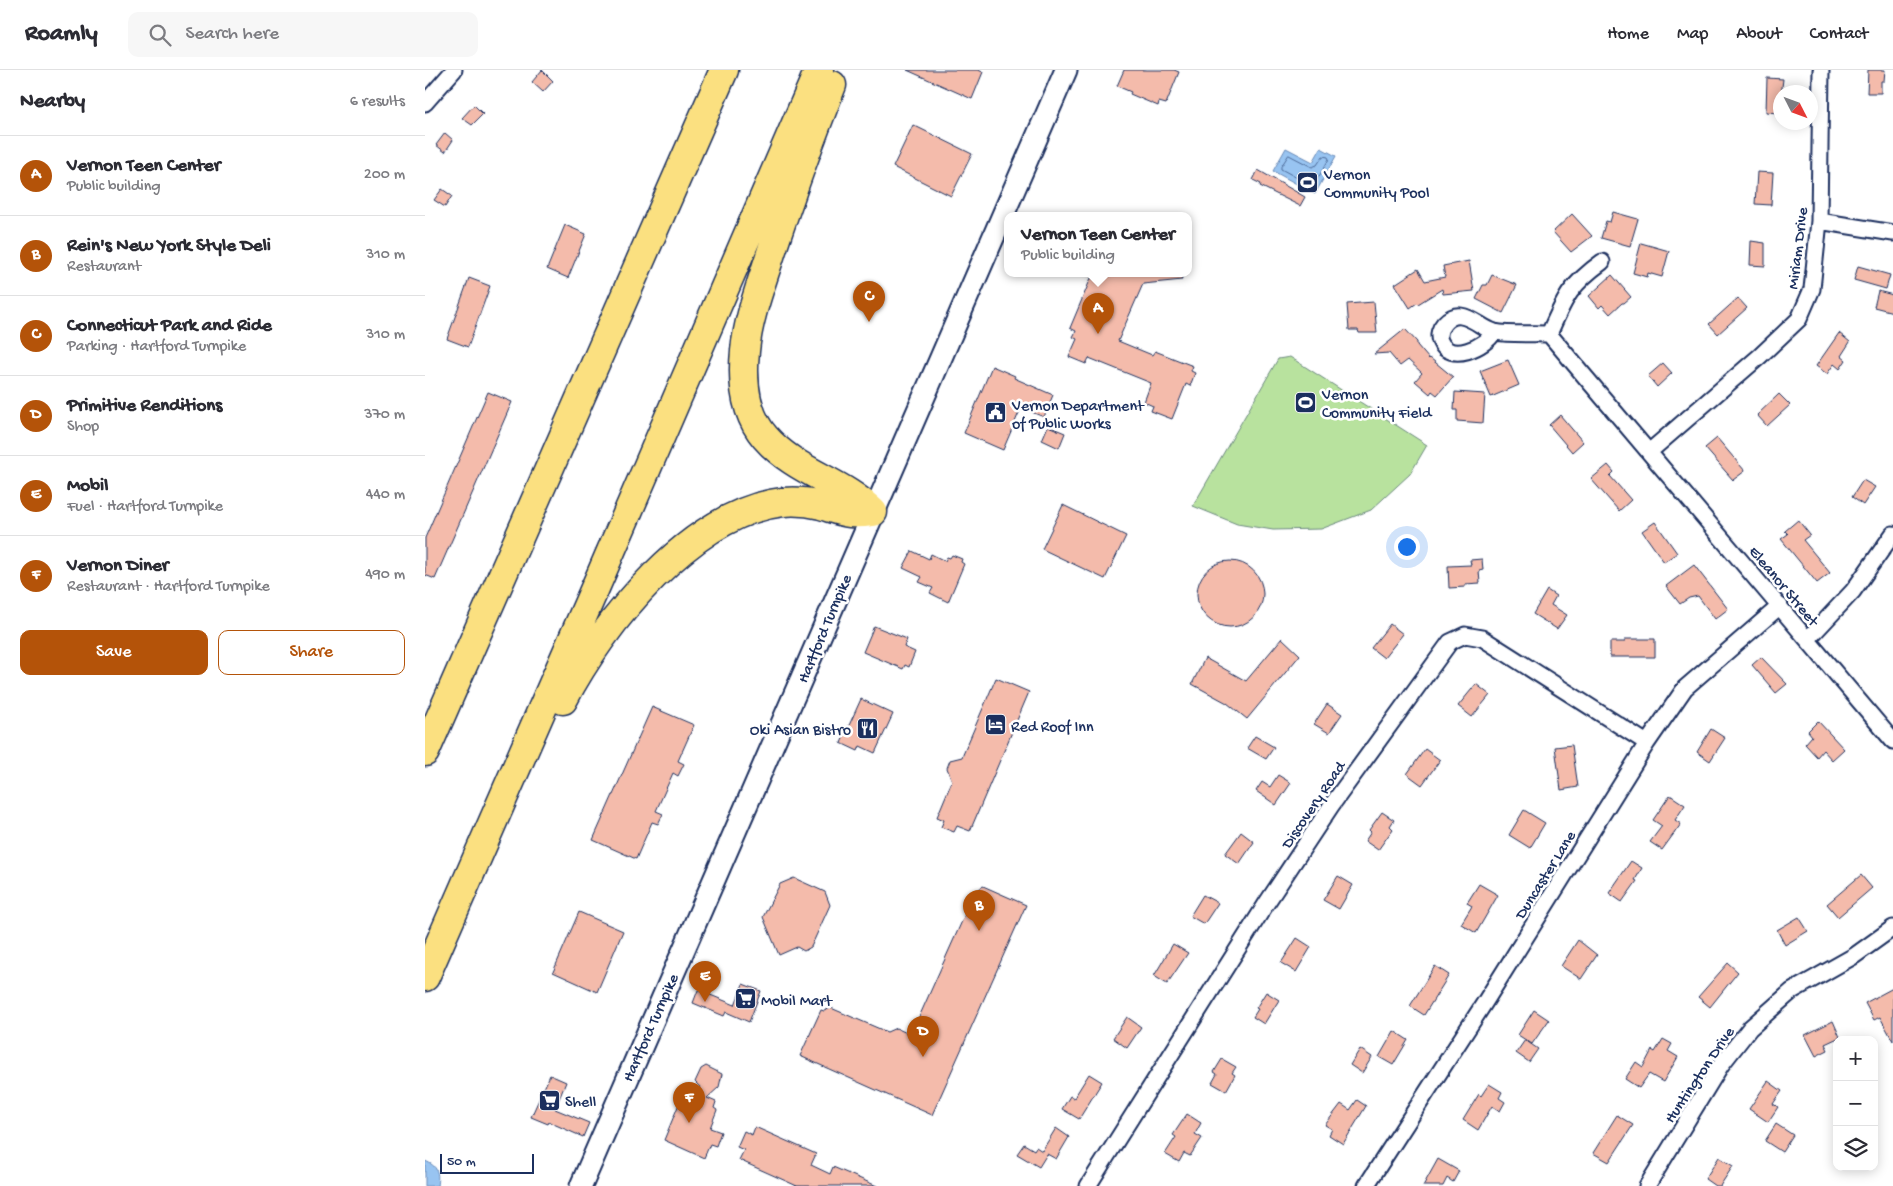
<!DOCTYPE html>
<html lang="en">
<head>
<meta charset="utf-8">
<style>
  body { margin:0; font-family:"Gochi Hand",sans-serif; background:#f7f7f7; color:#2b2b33 }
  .controls { position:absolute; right:15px; bottom:15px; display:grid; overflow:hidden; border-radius:10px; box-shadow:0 2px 12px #0003 }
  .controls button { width:45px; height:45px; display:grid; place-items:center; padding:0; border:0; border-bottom:1px solid #e1e1e2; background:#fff; color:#2b2b33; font:25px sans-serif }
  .compass { position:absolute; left:1348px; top:15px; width:45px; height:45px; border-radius:50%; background:#fff; box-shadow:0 2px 12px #0003; rotate:132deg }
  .scale { position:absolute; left:15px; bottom:12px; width:94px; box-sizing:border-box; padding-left:5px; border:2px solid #1b2f5e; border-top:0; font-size:14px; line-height:18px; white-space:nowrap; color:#1b2f5e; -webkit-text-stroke:4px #fff; paint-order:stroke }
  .you { position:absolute; left:981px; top:476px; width:18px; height:18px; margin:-12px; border:4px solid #fff; border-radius:50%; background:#1a73e8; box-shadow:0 0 0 8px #1a73e833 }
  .badge { display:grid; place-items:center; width:32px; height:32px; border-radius:50%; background:#b45309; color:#fff; font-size:16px; font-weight:700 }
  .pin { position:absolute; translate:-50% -41px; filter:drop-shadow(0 1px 2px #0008) }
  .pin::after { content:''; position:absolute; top:26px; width:18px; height:15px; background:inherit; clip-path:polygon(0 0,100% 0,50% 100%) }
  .popup { position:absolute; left:579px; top:142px; width:188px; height:65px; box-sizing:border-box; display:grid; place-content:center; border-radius:10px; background:#fff; filter:drop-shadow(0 1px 4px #0005); font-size:16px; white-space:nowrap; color:#7c7c81 }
  .popup b { font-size:19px; color:#2b2b33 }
  .popup::after { content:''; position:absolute; left:50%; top:100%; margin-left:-10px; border:10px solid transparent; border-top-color:#fff }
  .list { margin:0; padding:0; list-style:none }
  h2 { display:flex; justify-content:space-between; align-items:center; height:65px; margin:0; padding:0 20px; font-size:21px }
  h2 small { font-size:16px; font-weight:400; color:#7c7c81 }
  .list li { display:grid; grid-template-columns:32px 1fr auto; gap:15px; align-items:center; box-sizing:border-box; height:80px; padding:0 20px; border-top:1px solid #e1e1e2 }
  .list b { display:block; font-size:19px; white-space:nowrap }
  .list p { margin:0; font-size:16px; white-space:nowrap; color:#7c7c81 }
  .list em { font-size:16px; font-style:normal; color:#7c7c81 }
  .actions { display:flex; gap:10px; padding:15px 20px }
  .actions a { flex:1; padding:11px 0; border:1px solid #b45309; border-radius:10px; text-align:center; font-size:18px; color:#b45309 }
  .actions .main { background:#b45309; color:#fff }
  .icon { flex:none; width:28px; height:28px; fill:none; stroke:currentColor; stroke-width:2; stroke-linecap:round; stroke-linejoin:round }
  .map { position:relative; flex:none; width:1468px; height:1116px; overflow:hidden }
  header { display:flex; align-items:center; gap:30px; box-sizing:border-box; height:70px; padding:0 25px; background:#fff; border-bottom:1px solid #e1e1e2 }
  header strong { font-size:24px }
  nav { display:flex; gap:28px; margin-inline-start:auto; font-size:18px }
  .search { width:350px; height:45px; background:#f7f7f7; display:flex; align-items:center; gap:12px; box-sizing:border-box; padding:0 18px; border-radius:10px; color:#7c7c81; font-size:19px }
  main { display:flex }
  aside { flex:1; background:#fff }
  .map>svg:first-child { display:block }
  .green { fill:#b8e29e; stroke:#6a887e }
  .water { fill:#98c4f1; stroke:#6688b6 }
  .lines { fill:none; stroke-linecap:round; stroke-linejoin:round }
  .shore { stroke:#4d6b99; stroke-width:1 }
  .building { fill:#f4bbab; stroke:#1b2f5e }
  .street-casing { stroke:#1b2f5e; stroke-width:19 }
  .secondary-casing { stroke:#1b2f5e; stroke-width:25 }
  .highway-casing { stroke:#1b2f5e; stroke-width:31 }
  .street { stroke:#fff; stroke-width:15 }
  .secondary { stroke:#fff; stroke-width:21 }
  .highway { stroke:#fbe080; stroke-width:28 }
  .labels { text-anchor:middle; stroke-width:5; stroke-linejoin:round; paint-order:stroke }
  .poi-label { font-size:16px; fill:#1b2f5e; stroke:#fff; text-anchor:start }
  .street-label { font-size:16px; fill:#1b2f5e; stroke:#fff }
</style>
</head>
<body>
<header>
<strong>Roamly</strong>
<div class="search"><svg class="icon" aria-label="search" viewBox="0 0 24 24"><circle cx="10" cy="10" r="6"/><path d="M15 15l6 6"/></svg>Search here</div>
<nav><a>Home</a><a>Map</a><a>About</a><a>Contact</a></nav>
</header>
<main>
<aside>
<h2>Nearby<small>6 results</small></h2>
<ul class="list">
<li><span class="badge">A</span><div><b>Vernon Teen Center</b><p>Public building</p></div><em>200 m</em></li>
<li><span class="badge">B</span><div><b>Rein's New York Style Deli</b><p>Restaurant</p></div><em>310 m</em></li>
<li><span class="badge">C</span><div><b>Connecticut Park and Ride</b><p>Parking · Hartford Turnpike</p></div><em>310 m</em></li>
<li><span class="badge">D</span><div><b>Primitive Renditions</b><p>Shop</p></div><em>370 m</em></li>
<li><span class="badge">E</span><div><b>Mobil</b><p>Fuel · Hartford Turnpike</p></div><em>440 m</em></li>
<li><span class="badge">F</span><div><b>Vernon Diner</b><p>Restaurant · Hartford Turnpike</p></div><em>490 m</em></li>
</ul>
<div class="actions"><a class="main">Save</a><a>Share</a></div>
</aside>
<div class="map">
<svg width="1468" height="1116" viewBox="0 0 1468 1116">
  <rect width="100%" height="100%" fill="#fff"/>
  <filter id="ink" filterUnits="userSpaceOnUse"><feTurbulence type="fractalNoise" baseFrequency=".02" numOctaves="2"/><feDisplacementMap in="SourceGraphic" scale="10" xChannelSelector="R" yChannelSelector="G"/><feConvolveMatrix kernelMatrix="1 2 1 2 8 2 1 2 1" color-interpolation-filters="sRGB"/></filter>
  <g filter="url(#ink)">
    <!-- green -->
    <path class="green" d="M865,287L1002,375L985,404L946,440L896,459L848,460L812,454L768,436L853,289Z"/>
    <!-- water -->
    <path class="water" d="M861,78L888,92L896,78L911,86L890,124L848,101Z
      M0,1091C13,1096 14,1103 12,1116H0Z"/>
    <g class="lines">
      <!-- shore -->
      <path class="shore" d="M864,85L887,97L892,95L898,86L903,87L904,89L889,115L887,116L856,99V97Z"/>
    </g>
    <!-- building -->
    <path class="building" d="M117,0L128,11L118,22L107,12Z
      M482,0H553L558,2L547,29Z
      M699,0H749L754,2L741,34L734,32L733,36L705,24L706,22L692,16Z
      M1443,0H1460L1459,11H1456V23H1442Z
      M1342,8L1358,9L1354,43L1341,42Z
      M49,35L58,44L47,55L37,48Z
      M488,55L547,84L526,126L468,97Z
      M20,63L28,70L20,82L11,75Z
      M833,100L880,127L875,136L835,116L836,114L828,110Z
      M1332,102L1348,103L1346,135L1330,134Z
      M17,119L27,126L20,137L9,130Z
      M1188,142L1213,149L1205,176L1176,168L1181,151L1185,152Z
      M1147,144L1167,166L1146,182L1128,162Z
      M140,155L161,164L143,208L122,199Z
      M1326,171L1340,173V196L1325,195Z
      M1216,173L1244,181L1237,207L1223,203L1222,207L1208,203Z
      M1044,191L1049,221L1018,224L1017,219L993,234L992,233L985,238L970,214L993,199L1000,211L1020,207L1018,196Z
      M1433,196L1465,205L1461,219L1429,210Z
      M675,203H756L757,210L718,214L693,271L727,285L730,281L768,296L766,301L770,303L765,316L761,314L747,349L726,341L728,336L719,332L726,313L664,288L661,294L644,287L652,269L648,267L651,261L645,258L666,208L672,210Z
      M1067,205L1092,215L1078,243L1051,229L1058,215H1062Z
      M1187,205L1206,227L1199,233H1197L1185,244L1177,235L1174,238L1164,226Z
      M44,208L65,216L43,277L22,269Z
      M1453,221L1468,225V242L1449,237Z
      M1313,228L1322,238L1293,264L1284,254Z
      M949,232L952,263H934L933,260H924L922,234Z
      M980,259L992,272V275L1004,289L1005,288L1028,307L1012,325L1007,321L1005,324L990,311L997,303L983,290L975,296L964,283L949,284Z
      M1414,263L1425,272L1416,286L1421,290L1415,299L1409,294L1402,304L1391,296Z
      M1083,290L1094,315L1066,327L1055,301Z
      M1238,293L1247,303L1232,317L1223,306Z
      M567,296L590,306L589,308L628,325L619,347L596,338L578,380L539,363Z
      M63,322L87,332L10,509L0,505V468Z
      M1030,322L1060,324L1058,353L1032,351V340H1029Z
      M1354,324L1365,335L1342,356L1332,345Z
      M1135,345L1158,372L1147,382L1124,355Z
      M623,356L640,363L634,378L617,370Z
      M1292,368L1320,401L1308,410L1280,378Z
      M1183,395L1189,402L1185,406L1206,430L1194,441L1166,409Z
      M1438,410L1450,417L1438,435L1427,427Z
      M638,435L701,466L680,509L617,479Z
      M1373,450L1385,465L1378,470L1405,503L1392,513L1356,469L1363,464L1360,461Z
      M1230,452L1252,483L1239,492L1217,461Z
      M487,481L504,489L506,484L520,491L522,487L525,488L527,485L537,489L536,492L539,494L523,532L505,523L508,518L494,512L497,507L478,498Z
      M1057,489L1058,500L1054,501L1055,513L1040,514V517L1024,518L1023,496L1046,495L1045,490Z
      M772 524a33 33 0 1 1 66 0a33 33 0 1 1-66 0Z
      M1269,495L1303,539L1290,549L1273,526L1264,528L1255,534L1241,516Z
      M1122,520L1131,526L1126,535L1142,545L1132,559L1108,544Z
      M965,554L978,564L959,588L946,578Z
      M449,556L482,569L479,577L490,582L484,597L480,595L478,599L438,582Z
      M857,568L875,585L822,649L802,633L767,614L780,588L821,611Z
      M1200,569H1230V587H1185V572H1200Z
      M1336,587L1362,614L1351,623L1327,595Z
      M571,608L604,622L545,761L532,756L529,762L516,757L519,750L512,747L527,711L522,698L525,690L537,687Z
      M1051,614L1065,625L1047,647L1033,636Z
      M436,629L468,644L450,683L435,676L433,681L416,673Z
      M902,634L917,644L904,663L889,654Z
      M227,637L269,655L253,691L259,694L253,706L248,703L231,741L238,744L233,754L227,752L211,789L168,770Z
      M1393,651L1419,679L1407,690L1398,680L1392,687L1380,674L1387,666L1383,661Z
      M1286,659L1300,668L1285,691L1272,682Z
      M830,666L849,677L841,689L822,678Z
      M1147,675L1153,717L1136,720L1130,677Z
      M1000,679L1015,690L997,715L982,704Z
      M853,705L866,713L851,735L831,721L837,712L845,717Z
      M1245,725L1260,735L1250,750L1256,754L1237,780L1225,772L1237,756L1228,750Z
      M1099,740L1120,753L1105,778L1084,765Z
      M957,742L969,750L965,756L968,759L953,780L940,771L946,762L944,760Z
      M816,762L829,772L814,794L800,784Z
      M1206,791L1217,798L1210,810L1212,811L1197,832L1184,823Z
      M1436,805L1447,818L1413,847L1402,834Z
      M913,806L928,815L914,839L898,830Z
      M369,808L400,822L405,835L386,877L379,881L372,877L354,885L338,847L355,814Z
      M1054,814L1073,825L1051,863L1036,854L1047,836L1042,833Z
      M558,816L601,835L507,1045L375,986L396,940L399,941L406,938L462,962L471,958L486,965L550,822Z
      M778,825L793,833L779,854L765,846Z
      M154,842L198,861L172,922L128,902Z
      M1374,847L1383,861L1360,875L1352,860Z
      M872,868L886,877L871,902L856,893Z
      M1153,870L1172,885L1156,909L1136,896Z
      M748,874L763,883L742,914L729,906Z
      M1303,893L1313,902L1285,937L1273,927Z
      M1010,896L1024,905L999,945L985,936Z
      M318,914L336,921L324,952L301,942L299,946L268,933L273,920L310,935Z
      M1468,918V971L1455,947L1449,950L1440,933Z
      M841,922L854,930L839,954L828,947L833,939L831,938Z
      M1109,940L1124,950L1107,974L1093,965Z
      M702,947L716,957L702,978L688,968Z
      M1408,951L1415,967L1400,974L1403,980L1391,986L1380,965Z
      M969,961L983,970L968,995L954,987Z
      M1238,969L1247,974L1243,981L1253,987L1238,1012L1224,1004L1214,1018L1200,1009L1211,992L1218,997L1227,980L1230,982Z
      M1100,970L1113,979L1104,992L1091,983Z
      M935,979L947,987L937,1003L925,995Z
      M797,989L811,997L807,1003L810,1005L801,1021L787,1013L792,1004L789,1002Z
      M281,996L297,1004L294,1017L282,1028L291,1032L289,1038L292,1040L285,1058L296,1062L291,1076L285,1074L279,1088L239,1070L256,1029L268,1034L275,1017L270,1012L276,999Z
      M664,1004L677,1012L654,1049L637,1039L645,1026L649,1028Z
      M125,1005L141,1012L130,1039L164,1053L158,1067L124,1052L123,1054L106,1047Z
      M1343,1011L1357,1021L1348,1034L1353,1037L1343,1052L1324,1039Z
      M1064,1014L1077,1022L1074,1028L1080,1032L1075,1041L1067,1036L1053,1060L1038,1050L1054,1024L1056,1026Z
      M932,1030L941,1036L918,1074L904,1065L907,1059L900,1055L916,1034L925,1040Z
      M762,1044L776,1053L770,1064L777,1068L765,1086L759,1083L754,1092L740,1084L751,1067L748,1065Z
      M1192,1045L1208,1055L1184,1092L1168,1083Z
      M1351,1054L1368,1065L1357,1082L1340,1071Z
      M330,1057L391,1084L386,1095L405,1104L408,1097L452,1116H372L314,1090L319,1080L312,1077L319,1061L327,1065Z
      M631,1058L644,1067L631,1089L622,1084L614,1097L592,1084L599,1074L609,1080L611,1077L617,1081Z
      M1294,1087L1308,1096L1295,1116H1290L1280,1109Z
      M1013,1089L1034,1101L1028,1112L1022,1108L1018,1116H998Z"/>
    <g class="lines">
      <defs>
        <path id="street" d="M0,33L29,0
          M1394,151L1468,163
          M1069,262C1061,277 1024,294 1015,271C1010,259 1024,244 1036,246C1049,248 1058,259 1070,262C1084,265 1109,263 1124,264L1468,671
          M1124,264C1140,228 1145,215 1177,192
          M1224,382L1335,286L1374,249L1387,219L1394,151L1396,0
          M1383,569L1428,521L1468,464
          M663,1116L841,834L906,736L1025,572L1040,565L1057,568L1222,673
          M941,1116L1060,932L1222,673L1260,618L1355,536
          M1222,1116L1296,995L1325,958L1367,921L1429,886L1468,858"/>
        <path id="secondary" d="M156,1116L641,0"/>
        <path id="highway" d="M407,15C385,70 365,126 346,183C336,215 323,248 320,281C317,311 320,344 340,367C370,402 417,411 448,442
          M138,630C178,553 267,442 358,432C371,431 384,432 396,435C406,438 415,442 425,443C433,444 441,443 448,442
          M0,682L299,0
          M0,907L177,502L394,0"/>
      </defs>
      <!-- street casing -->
      <use href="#street" class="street-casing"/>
      <!-- secondary casing -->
      <use href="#secondary" class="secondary-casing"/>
      <!-- highway casing -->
      <use href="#highway" class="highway-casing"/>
      <!-- street -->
      <use href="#street" class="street"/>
      <!-- secondary -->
      <use href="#secondary" class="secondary"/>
      <!-- highway -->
      <use href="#highway" class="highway"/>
    </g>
  </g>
  <!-- icons -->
  <defs>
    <symbol id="stadium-square" viewBox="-11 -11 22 22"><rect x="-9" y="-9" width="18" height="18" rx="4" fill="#1b2f5e" stroke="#fff"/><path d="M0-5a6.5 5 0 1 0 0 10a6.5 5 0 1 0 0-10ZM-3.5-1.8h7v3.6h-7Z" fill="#fff"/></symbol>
    <symbol id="civic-square" viewBox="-11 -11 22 22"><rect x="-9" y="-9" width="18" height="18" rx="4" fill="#1b2f5e" stroke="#fff"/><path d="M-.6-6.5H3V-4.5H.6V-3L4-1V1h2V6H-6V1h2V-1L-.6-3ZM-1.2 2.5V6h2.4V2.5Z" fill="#fff"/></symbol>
    <symbol id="hotel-square" viewBox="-11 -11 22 22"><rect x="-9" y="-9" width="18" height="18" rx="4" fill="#1b2f5e" stroke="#fff"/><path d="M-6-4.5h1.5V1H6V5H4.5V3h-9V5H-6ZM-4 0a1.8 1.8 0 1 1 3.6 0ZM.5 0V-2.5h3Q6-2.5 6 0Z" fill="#fff"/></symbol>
    <symbol id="restaurant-square" viewBox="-11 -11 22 22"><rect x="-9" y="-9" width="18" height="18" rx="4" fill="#1b2f5e" stroke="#fff"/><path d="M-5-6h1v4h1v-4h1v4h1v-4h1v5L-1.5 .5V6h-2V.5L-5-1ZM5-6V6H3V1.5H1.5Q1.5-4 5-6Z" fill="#fff"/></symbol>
    <symbol id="supermarket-square" viewBox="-11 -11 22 22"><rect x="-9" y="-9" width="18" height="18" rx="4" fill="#1b2f5e" stroke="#fff"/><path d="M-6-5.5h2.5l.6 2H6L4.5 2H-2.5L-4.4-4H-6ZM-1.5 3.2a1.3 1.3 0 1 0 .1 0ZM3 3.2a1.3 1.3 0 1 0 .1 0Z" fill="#fff"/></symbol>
  </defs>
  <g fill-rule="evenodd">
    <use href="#stadium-square" x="870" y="100" width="25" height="25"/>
    <use href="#stadium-square" x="868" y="320" width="25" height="25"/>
    <use href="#civic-square" x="558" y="330" width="25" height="25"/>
    <use href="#hotel-square" x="558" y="642" width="25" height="25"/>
    <use href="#restaurant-square" x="430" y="646" width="25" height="25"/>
    <use href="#supermarket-square" x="308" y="916" width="25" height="25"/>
    <use href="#supermarket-square" x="112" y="1018" width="25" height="25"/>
  </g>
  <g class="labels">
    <!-- poi labels -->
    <g class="poi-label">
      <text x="899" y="109">Vernon<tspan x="899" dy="18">Community Pool</tspan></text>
      <text x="897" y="329">Vernon<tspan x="897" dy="18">Community Field</tspan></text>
      <text x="587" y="340">Vernon Department<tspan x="587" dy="18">of Public Works</tspan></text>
      <text x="586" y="661">Red Roof Inn</text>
      <text x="426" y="664" text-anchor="end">Oki Asian Bistro</text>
      <text x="336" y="935">Mobil Mart</text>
      <text x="140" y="1036">Shell</text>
    </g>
    <!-- street labels -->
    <g class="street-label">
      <text transform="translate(1371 178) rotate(-83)" y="6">Miriam Drive</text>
      <text transform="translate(1360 515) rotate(50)" y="6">Eleanor Street</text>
      <text transform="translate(398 558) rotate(-67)" y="6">Hartford Turnpike</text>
      <text transform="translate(887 734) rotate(-56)" y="6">Discovery Road</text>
      <text transform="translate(1119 804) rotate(-58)" y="6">Duncaster Lane</text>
      <text transform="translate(224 957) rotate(-66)" y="6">Hartford Turnpike</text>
      <text transform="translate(1273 1004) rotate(-56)" y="6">Huntington Drive</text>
    </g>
  </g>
</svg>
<div class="controls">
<button>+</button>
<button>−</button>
<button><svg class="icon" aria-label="layers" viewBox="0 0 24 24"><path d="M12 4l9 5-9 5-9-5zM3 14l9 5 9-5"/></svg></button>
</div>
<svg class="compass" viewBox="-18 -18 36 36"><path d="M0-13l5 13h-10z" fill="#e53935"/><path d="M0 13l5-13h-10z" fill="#7c7c81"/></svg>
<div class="scale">50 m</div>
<div class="you"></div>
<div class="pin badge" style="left:673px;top:264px">A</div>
<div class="popup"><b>Vernon Teen Center</b>Public building</div>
<div class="pin badge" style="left:554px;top:861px">B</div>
<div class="pin badge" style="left:444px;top:252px">C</div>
<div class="pin badge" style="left:498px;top:987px">D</div>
<div class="pin badge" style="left:280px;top:932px">E</div>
<div class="pin badge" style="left:264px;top:1053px">F</div>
</div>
</main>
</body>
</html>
